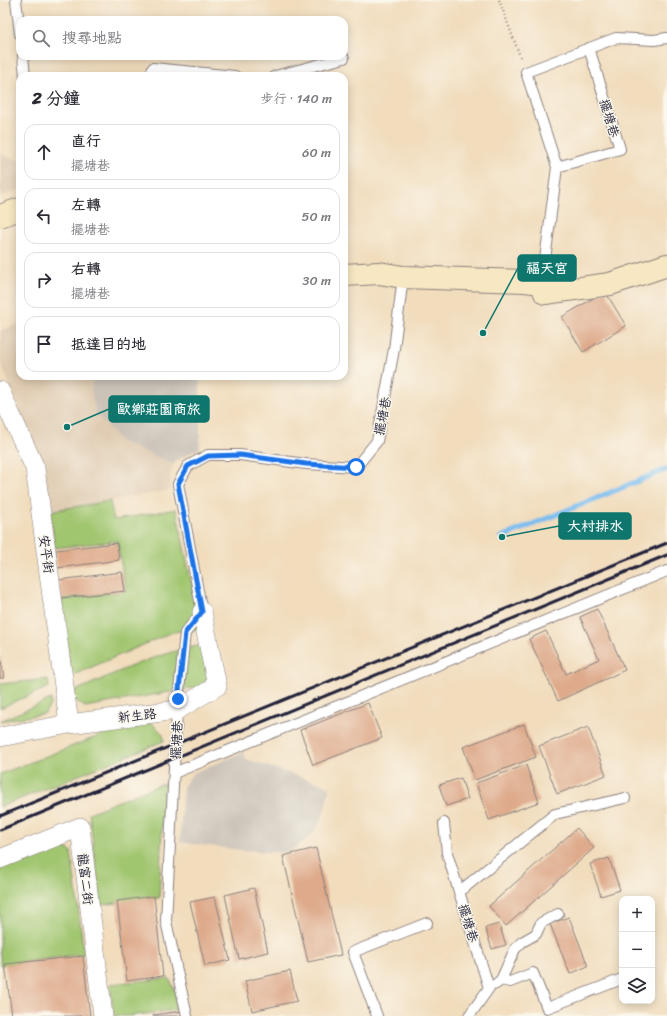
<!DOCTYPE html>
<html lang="zh-TW">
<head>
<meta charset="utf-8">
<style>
  body { margin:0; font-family:Sriracha,"LXGW WenKai TC",sans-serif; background:#f2f2f3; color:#2b2b33 }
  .controls { position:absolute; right:12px; bottom:12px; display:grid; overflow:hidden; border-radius:8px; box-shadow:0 2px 10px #0003 }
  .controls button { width:36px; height:36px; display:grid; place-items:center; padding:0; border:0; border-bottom:1px solid #e1e1e2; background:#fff; color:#2b2b33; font:20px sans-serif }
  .stop { position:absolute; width:12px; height:12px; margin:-9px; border:3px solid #1a73e8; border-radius:50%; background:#fff }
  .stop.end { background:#1a73e8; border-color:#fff; box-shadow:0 1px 4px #0008 }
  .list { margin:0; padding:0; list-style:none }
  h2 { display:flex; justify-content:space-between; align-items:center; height:52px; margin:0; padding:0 16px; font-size:17px }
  h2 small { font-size:13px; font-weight:400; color:#7c7c81 }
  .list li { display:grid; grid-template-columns:26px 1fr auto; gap:12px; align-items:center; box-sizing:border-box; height:56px; margin:0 8px 8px; padding:0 8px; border:1px solid #e1e1e2; border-radius:12px }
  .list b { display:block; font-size:15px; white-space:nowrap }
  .list p { margin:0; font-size:13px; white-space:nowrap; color:#7c7c81 }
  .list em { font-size:13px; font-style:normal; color:#7c7c81 }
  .icon { flex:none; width:22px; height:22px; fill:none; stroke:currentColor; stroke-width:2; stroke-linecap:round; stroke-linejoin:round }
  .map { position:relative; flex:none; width:667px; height:1016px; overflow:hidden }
  .search { position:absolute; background:#fff; box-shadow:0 2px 10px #0003; left:16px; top:16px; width:332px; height:44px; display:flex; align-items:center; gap:10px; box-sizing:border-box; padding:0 14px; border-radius:12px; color:#7c7c81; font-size:15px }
  .panel { position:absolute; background:#fff; box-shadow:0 2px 10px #0003; left:16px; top:72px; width:332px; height:308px; border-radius:12px }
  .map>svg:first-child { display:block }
  .built { fill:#e0ccb2 }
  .industrial { fill:#cbc2b8 }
  .green { fill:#a1c670; stroke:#627456 }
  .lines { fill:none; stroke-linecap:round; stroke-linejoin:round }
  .stream { stroke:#79bdf0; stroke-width:5.5 }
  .building { fill:#deaa8b }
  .lane-casing { stroke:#8a7f7c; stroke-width:12 }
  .street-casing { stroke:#8a7f7c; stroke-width:20 }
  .secondary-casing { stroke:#8a7f7c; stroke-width:24 }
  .path { stroke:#8a7f7c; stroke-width:2.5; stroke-dasharray:1 3; stroke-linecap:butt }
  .lane { stroke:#fff; stroke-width:10 }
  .street { stroke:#fff; stroke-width:19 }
  .secondary { stroke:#f7e8c3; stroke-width:22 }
  .rail { stroke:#22223b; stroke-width:3 }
  .route { stroke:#1a73e8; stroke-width:5 }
  .labels { text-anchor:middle; stroke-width:3; stroke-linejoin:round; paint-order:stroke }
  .street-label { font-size:13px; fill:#22223b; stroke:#fbf7ec }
  .leader { fill:none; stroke:#0f766e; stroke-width:1.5 }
  .callout-dot { fill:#0f766e; stroke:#fbf7ec; stroke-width:1.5 }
  .callout { fill:#0f766e; stroke:#0f766e; stroke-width:1.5 }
  .callout-label { font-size:14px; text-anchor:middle; font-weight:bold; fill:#fff }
</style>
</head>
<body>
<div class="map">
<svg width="667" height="1016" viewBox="0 0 667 1016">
  <rect width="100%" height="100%" fill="#fbf7ec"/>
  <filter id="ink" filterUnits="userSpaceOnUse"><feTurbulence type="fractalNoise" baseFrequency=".025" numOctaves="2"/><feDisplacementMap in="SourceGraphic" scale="8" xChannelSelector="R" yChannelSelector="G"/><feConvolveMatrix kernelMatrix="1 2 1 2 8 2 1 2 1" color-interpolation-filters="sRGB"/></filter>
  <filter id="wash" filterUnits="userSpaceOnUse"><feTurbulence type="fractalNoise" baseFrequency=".012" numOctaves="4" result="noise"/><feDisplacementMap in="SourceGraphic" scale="16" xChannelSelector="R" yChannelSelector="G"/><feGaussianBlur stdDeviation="0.9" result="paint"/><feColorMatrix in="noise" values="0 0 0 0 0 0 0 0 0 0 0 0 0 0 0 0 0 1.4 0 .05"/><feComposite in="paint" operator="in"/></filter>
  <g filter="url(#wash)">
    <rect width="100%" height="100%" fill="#f1dcbc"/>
    <!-- built -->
    <path class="built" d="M0,153L20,161V189L0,197Z
      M20,323V376H93L91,389L121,442L174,464L170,474L171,490L50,511L45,474L0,361V331Z"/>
    <!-- industrial -->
    <path class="industrial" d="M93,376H200V448L177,460L174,464L121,442L95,412L91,389Z
      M244,752L246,759L330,787L322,819L311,836L288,853L240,850L180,842L183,787L193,773Z"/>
    <!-- green -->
    <path class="green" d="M110,501L114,520L176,509L201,629L173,632L71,676L62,599L126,591L117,541L55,548L50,511Z
      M204,645L208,678L204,683L198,687L85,707L74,699L73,692C116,673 157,652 204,645Z
      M48,679L49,687L0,708V684Z
      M51,699V704L44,714L0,721Z
      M152,723L163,734L164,741L0,807V774L112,731Z
      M164,783L159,898L101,905L89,813Z
      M57,844L71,851L84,954L0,965V867Z
      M169,978L183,1009L130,1016H114L110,984Z"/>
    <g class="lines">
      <!-- stream -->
      <path class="stream" d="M502,537L667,469"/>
    </g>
    <g id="blocks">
      <!-- building -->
      <path class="building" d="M605,291L626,326L583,352L562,317Z
        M117,543L119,560L57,568L56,550Z
        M122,572L125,591L61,598L59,580Z
        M597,609L625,670L558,701L529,639L546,631L566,674L599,659L580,617Z
        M0,655L4,678H0Z
        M368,703L382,738L313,765L300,730Z
        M524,724L536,757L475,780L463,747Z
        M588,727L606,775L557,794L539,746Z
        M526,765L539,802L489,820L476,783Z
        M461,778L468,799L446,806L439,785Z
        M577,828L594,848L506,926L489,906Z
        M316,848L341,955L308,962L283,856Z
        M609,858L620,890L601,896L590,864Z
        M254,888L268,952L239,959L225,895Z
        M154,896L163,976L127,981L117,901Z
        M215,897L230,960L205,966L190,902Z
        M569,917L588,966L570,974L550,924Z
        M499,924L506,945L492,949L485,928Z
        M83,956L90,1016H12L5,964Z
        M290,971L297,1001L252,1011L245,981Z
        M183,1011L187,1016H153V1015Z"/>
    </g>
  </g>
  <g filter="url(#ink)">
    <use href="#blocks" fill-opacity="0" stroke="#8a7f7c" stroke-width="1"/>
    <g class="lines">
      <defs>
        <path id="lane" d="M16,0L20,34
          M23,56L25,76
          M150,76L153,68L235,76
          M275,76L344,58
          M557,167L620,149L589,48
          M542,283L557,167L526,72L616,38L654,40L667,38
          M174,773L667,571
          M444,823L447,853L489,988L469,1016
          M459,892L555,814L625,798
          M501,980L510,982L533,973L547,1008L622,979
          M496,984L501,980L515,949L522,942L536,934L541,923L558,914
          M187,1016L166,921L177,710L185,633L202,612L178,484L188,466L208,455H240L306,464L356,467L377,441L394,349L403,277
          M377,1016L353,952L427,923"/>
        <path id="street" d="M0,391L35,468L69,724
          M0,737L69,724L177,710L217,686L202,612
          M0,859L80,827L103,1016"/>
        <path id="secondary" d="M0,216L20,209
          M344,275L379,273L403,277L525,281L542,283L545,293L610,284L667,265"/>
      </defs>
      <!-- lane casing -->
      <use href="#lane" class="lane-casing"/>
      <!-- street casing -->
      <use href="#street" class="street-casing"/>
      <!-- secondary casing -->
      <use href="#secondary" class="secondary-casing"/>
      <!-- path -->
      <path class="path" d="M499,0L521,59"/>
      <!-- lane -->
      <use href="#lane" class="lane"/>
      <!-- street -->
      <use href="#street" class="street"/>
      <!-- secondary -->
      <use href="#secondary" class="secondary"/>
      <!-- rail -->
      <path class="rail" d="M0,816L667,543
        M0,830L667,555"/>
    </g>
  </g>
  <g class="lines" filter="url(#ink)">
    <!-- route -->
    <path class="route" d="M178,699L185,633L202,612L178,484L188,466L208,456L240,455L306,464L356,467"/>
  </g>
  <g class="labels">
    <!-- street labels -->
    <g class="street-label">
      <text transform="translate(610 118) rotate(73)" y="5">擺塘巷</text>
      <text transform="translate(382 416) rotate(-79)" y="5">擺塘巷</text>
      <text transform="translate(47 554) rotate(82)" y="5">安平街</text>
      <text transform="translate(137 715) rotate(-7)" y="5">新生路</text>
      <text transform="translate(176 740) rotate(-87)" y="5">擺塘巷</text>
      <text transform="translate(86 879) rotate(83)" y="5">龍富二街</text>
      <text transform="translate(469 923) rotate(73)" y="5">擺塘巷</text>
    </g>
  </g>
  <!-- callouts -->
  <path class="leader" d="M483 333L518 268M67 427L109 409M502 537L559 526"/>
  <g class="callout-dot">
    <circle cx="483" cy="333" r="4"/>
    <circle cx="67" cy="427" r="4"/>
    <circle cx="502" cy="537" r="4"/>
  </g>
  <g class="callout">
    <rect x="518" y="255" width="58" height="26" rx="4"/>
    <rect x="109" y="396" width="100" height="26" rx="4"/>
    <rect x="559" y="513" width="72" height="26" rx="4"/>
  </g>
  <g class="callout-label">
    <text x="547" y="273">福天宮</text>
    <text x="159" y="414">歐鄉莊園商旅</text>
    <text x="595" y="531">大村排水</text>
  </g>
</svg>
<div class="controls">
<button>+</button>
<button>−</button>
<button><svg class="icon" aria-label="layers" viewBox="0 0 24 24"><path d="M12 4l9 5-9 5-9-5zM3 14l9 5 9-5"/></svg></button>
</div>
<div class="stop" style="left:356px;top:467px"></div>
<div class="stop end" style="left:178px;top:699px"></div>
<div class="search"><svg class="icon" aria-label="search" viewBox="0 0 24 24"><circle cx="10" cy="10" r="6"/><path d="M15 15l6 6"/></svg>搜尋地點</div>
<section class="panel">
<h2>2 分鐘<small>步行 · 140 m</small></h2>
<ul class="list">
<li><svg class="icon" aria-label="ahead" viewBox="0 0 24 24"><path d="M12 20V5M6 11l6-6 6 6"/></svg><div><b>直行</b><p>擺塘巷</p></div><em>60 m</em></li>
<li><svg class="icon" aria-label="left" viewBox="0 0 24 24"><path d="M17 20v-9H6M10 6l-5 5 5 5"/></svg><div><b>左轉</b><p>擺塘巷</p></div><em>50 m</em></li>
<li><svg class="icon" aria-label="right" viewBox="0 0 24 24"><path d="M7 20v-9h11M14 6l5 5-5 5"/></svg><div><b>右轉</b><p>擺塘巷</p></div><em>30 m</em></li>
<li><svg class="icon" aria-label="arrive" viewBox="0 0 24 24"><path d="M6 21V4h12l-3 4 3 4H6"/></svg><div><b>抵達目的地</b></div></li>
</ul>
</section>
</div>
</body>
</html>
